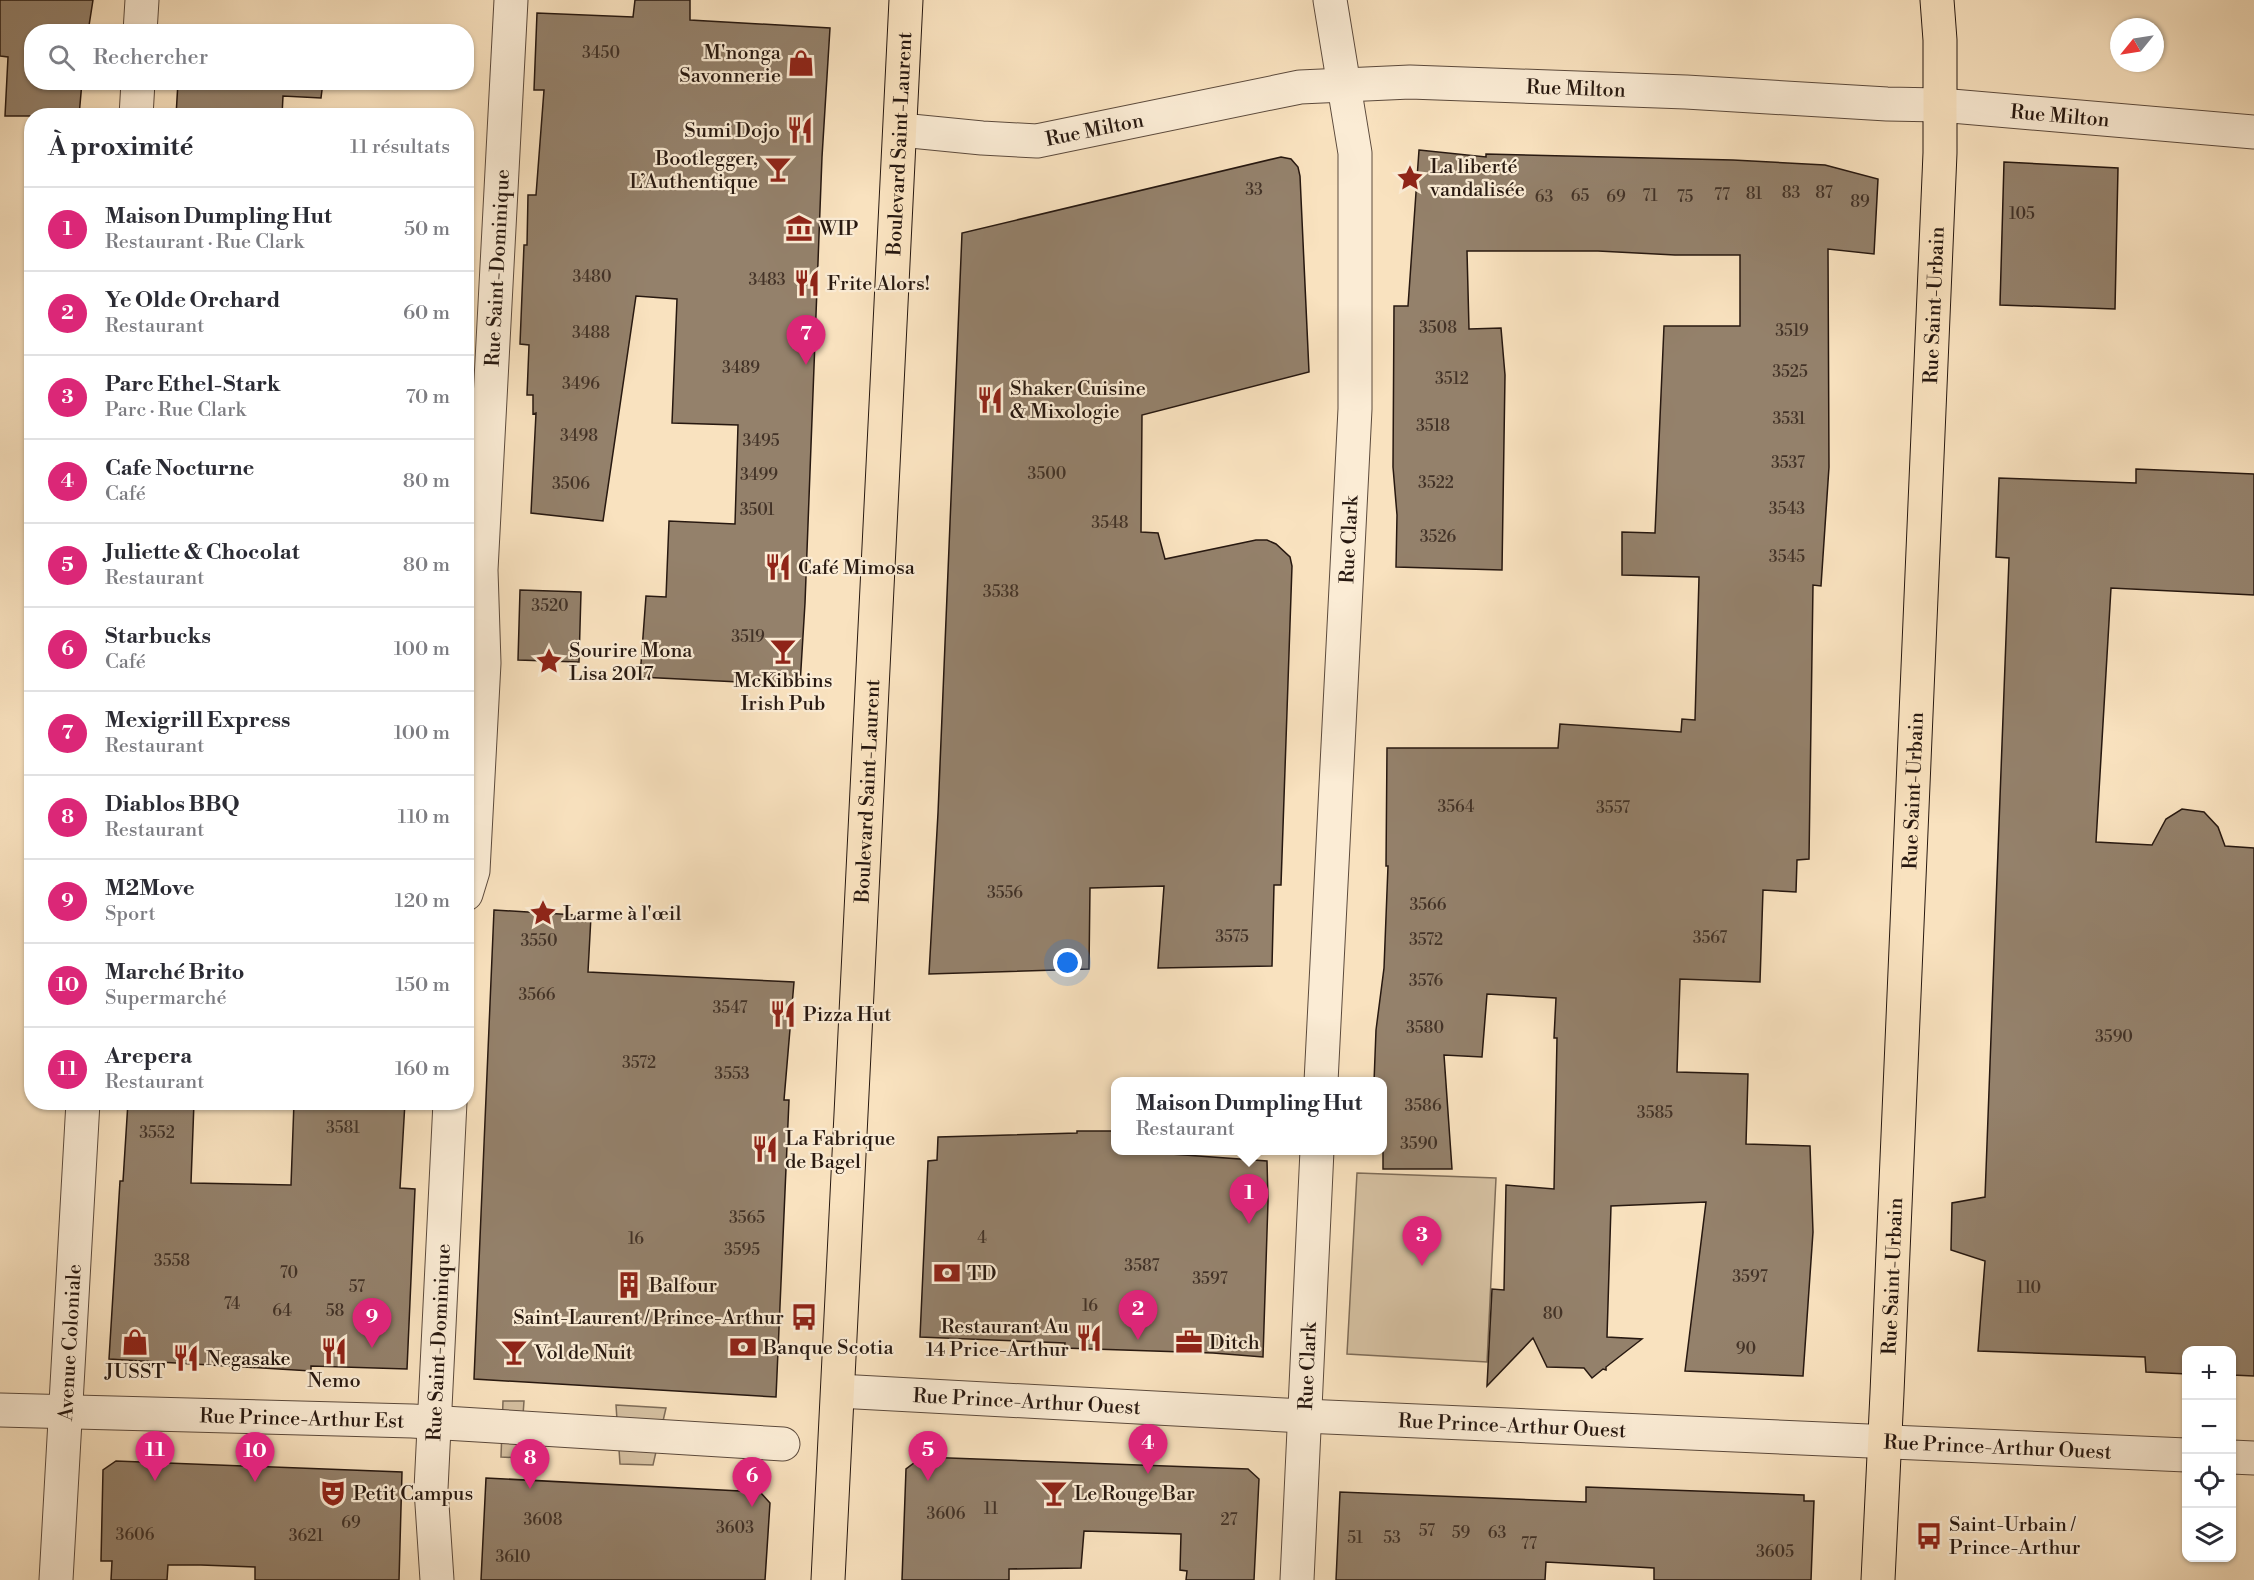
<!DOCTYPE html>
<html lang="fr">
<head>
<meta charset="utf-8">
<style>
  body { margin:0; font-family:"Libre Bodoni",serif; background:#f7f7f7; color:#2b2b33 }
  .controls { position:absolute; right:18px; bottom:18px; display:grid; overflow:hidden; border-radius:12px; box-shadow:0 2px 4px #0004 }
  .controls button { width:54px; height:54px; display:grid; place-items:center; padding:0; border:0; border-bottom:2px solid #e1e1e2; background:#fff; color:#2b2b33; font:30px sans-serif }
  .compass { position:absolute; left:2110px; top:18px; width:54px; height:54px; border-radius:50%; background:#fff; box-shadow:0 2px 4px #0004; rotate:240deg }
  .you { position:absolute; left:1068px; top:963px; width:21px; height:21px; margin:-15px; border:4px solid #fff; border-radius:50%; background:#1a73e8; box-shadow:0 0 0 9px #1a73e833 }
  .badge { display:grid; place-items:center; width:39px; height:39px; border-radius:50%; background:#db2777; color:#fff; font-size:20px; font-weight:700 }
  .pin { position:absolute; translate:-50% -50px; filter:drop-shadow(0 2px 3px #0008) }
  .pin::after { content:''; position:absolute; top:32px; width:21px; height:18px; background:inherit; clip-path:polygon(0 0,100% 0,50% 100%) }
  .popup { position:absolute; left:1111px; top:1077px; width:276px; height:78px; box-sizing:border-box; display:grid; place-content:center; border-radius:12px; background:#fff; filter:drop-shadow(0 2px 4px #0005); font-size:20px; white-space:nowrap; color:#7c7c81 }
  .popup b { font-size:22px; color:#2b2b33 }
  .popup::after { content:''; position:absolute; left:50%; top:100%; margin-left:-12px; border:12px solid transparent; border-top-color:#fff }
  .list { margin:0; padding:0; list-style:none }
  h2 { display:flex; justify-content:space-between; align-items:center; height:78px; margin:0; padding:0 24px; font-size:26px }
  h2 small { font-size:20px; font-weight:400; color:#7c7c81 }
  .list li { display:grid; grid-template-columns:39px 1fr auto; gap:18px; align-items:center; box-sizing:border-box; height:84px; padding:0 24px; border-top:2px solid #e1e1e2 }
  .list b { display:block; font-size:22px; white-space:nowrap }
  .list p { margin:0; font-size:20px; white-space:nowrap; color:#7c7c81 }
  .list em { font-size:20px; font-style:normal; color:#7c7c81 }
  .icon { flex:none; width:33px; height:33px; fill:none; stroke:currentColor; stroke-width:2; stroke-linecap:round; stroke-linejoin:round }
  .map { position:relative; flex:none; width:2254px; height:1580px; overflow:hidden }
  .search { position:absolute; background:#fff; box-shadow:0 2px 4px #0004; left:24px; top:24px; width:450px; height:66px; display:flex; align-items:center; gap:15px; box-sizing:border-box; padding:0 21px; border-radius:24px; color:#7c7c81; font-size:22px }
  .panel { position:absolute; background:#fff; box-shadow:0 2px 4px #0004; left:24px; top:108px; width:450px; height:1002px; border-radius:24px }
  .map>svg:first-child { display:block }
  .green { fill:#d5c0a1; stroke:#7e6c58; stroke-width:1.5 }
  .building { fill:#94816b; stroke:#271810; stroke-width:1.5 }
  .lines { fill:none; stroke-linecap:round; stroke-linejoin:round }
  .minor-casing { stroke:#5c4a3c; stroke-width:35 }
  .major-casing { stroke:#271810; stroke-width:35 }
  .minor { stroke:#fbecd5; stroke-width:33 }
  .major { stroke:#f9e2bf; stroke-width:33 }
  .labels { text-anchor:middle; stroke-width:4.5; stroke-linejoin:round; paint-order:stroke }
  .number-label { font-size:16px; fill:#423227 }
  .poi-label { font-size:20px; fill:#271810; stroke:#fbecd5; text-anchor:start }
  .street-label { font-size:20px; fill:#271810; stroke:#fbecd5 }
</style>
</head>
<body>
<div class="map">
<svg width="2254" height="1580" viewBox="0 0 2254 1580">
  <rect width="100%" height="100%" fill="#f9e2bf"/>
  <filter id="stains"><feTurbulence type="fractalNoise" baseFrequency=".00333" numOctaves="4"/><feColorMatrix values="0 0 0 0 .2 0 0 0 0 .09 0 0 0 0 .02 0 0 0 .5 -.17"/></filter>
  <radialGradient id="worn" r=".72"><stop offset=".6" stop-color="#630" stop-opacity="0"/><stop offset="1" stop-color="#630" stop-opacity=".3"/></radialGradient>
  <!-- green -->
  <path class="green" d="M1357,1173L1496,1178L1487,1362L1347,1354Z
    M503,1401H524L520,1458L501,1457Z
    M616,1405L666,1408L653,1465L620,1464Z"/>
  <!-- building -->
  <path class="building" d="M0,0H93L88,32H32V82H82L79,116H5L8,57L0,56Z
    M635,0H690V20L830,28L822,157L805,603L800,685L640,677L646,596L666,597L669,521L735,524L738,425L672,423L677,299L636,296L603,521L531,513L536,413L533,414V395H527L529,345L520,344L524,245H527L528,195H536L544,90H534L537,13L633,17Z
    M182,26L295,32H182Z
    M178,82H323L321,98L283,96L282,116H176Z
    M1419,150L1486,157V154L1733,160L1825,165L1878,179L1874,254L1828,249L1829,467L1821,586L1813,585L1809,859L1797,860L1796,892L1763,890L1760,982L1680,979L1677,1072L1748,1074L1746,1144L1810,1146L1813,1232L1803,1376L1685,1371L1706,1202L1611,1206L1607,1337L1642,1339L1606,1367V1370L1603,1369L1592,1378L1584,1368L1547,1367L1533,1338L1487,1386L1492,1289L1504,1290L1506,1185L1554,1189L1557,1038H1554L1556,998L1487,994L1482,1057L1444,1055L1452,1169H1383V1082H1374L1376,1030L1384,968L1388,866H1386L1387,748H1558L1560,724L1681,732L1682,719L1695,720L1699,577L1622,575V532L1655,533L1664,326H1740V255H1675L1598,251H1467L1469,329L1501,328L1505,375L1502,570L1396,567L1397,515L1393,467L1394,306H1408Z
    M1281,157L1291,159L1298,167L1300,176L1309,372L1142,415L1141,532L1158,533L1165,559L1256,540H1267L1276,544L1290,557L1292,566L1281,885H1274L1272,966L1158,968L1164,886L1090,888L1089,969L929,974L938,813L962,233Z
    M2004,162L2118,168L2115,309L2000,305Z
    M2136,469L2254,474V595L2111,588L2096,842L2152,845L2166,819L2182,809L2204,812L2218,827L2225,846L2254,848V1376L2232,1375V1350H2187V1374L2146,1372L2145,1357L1978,1351L1985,1261L1951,1250L1952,1203L1985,1197L2009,558L1996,557L1999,478L2136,483Z
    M520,590L581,592L579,662L518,660Z
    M494,910L591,916L588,972L794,982L784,1100H789L776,1397L474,1379Z
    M128,1102H194L191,1183L291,1185L294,1102H405L400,1188L415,1189L407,1369L311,1366V1371L109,1359L120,1181H123Z
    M1077,1131H1116V1150L1267,1161L1268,1201L1263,1357L1213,1353L1064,1348L1065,1343L920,1337L928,1161L937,1160L938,1137L1077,1133Z
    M922,1457L1248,1469L1259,1479L1254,1580H1186L1187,1571L1180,1570L1181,1534L1084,1531L1081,1568L1009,1569V1580H902L906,1469Z
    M116,1461L402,1472L399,1580H255V1567L201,1565H168L167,1580H111L112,1561H101L103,1470Z
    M486,1478L760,1492L770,1503L765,1580H481Z
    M1586,1487L1804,1495V1501H1814L1811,1580H1654V1568L1546,1562L1545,1580H1336L1340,1492L1586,1502Z"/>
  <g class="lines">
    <defs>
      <g id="minor">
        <path d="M140,32L142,0"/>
        <path d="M136,116L138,82"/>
        <path id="s1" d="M901,130L982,138L1037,141L1300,87L1410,82L1686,92L1887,104L1940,105L2254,132"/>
        <path id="s2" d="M466,894L473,871L484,663L481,570L511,0"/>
        <path id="s3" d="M1321,1082L1355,409V153L1330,0"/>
        <path id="s4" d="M838,1391L1304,1416L2186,1455"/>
        <path id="s5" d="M0,1410L412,1421L783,1444"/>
        <path d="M2232,1457L2254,1458"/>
        <path id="s6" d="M56,1580L83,1102"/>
        <path id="s7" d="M437,1580L431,1489L450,1102"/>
        <path id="s8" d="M1297,1580L1317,1150"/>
      </g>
      <g id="major">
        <path id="s9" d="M828,1580L906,0"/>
        <path id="s10" d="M1878,1580L1887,1393L1940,153V40L1937,0"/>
      </g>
    </defs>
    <!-- minor casing -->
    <use href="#minor" class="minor-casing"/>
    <!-- major casing -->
    <use href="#major" class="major-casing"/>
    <!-- minor -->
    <use href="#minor" class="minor"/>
    <!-- major -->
    <use href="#major" class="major"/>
  </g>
  <!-- icons -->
  <defs>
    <symbol id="shop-bare" viewBox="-9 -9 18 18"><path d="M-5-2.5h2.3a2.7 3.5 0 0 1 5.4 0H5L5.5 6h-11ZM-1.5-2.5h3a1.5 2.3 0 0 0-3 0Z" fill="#8f2418" stroke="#fbecd5" stroke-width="2.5" paint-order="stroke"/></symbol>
    <symbol id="restaurant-bare" viewBox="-9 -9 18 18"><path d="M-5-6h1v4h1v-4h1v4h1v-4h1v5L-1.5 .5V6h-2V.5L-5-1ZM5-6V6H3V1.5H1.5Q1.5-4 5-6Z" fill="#8f2418" stroke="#fbecd5" stroke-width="2.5" paint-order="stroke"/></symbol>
    <symbol id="bar-bare" viewBox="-9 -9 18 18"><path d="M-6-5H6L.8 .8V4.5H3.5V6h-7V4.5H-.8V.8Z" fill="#8f2418" stroke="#fbecd5" stroke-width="2.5" paint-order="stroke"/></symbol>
    <symbol id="sight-bare" viewBox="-9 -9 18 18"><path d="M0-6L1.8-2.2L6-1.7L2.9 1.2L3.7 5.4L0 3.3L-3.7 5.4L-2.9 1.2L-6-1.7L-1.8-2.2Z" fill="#8f2418" stroke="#fbecd5" stroke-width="2.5" paint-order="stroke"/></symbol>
    <symbol id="museum-bare" viewBox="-9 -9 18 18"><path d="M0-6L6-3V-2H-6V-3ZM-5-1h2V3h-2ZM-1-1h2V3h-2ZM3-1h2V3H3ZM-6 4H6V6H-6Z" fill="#8f2418" stroke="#fbecd5" stroke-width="2.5" paint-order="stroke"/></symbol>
    <symbol id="bank-bare" viewBox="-9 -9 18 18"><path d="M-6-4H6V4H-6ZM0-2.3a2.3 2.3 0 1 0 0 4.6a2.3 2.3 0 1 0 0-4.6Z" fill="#8f2418" stroke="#fbecd5" stroke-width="2.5" paint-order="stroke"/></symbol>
    <symbol id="building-bare" viewBox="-9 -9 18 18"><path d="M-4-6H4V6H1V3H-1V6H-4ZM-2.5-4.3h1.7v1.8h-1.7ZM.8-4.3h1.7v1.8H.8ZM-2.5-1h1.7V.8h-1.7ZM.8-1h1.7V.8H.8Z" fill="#8f2418" stroke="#fbecd5" stroke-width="2.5" paint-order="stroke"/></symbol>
    <symbol id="bus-bare" viewBox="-9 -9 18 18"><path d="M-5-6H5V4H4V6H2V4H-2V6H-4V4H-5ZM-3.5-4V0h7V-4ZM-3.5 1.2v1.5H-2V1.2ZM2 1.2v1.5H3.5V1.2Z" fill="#8f2418" stroke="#fbecd5" stroke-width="2.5" paint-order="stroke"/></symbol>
    <symbol id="office-bare" viewBox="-9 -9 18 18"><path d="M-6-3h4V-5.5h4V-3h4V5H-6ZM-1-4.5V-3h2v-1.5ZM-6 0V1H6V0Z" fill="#8f2418" stroke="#fbecd5" stroke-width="2.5" paint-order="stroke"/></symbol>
    <symbol id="theatre-bare" viewBox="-9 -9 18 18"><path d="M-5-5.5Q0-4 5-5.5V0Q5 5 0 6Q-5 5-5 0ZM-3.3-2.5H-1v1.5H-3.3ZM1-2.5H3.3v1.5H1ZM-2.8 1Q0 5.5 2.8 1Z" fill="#8f2418" stroke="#fbecd5" stroke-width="2.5" paint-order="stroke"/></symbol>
  </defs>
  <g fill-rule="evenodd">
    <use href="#shop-bare" x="782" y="44" width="38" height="38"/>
    <use href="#restaurant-bare" x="781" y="111" width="38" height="38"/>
    <use href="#bar-bare" x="759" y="150" width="38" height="38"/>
    <use href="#sight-bare" x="1391" y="159" width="38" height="38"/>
    <use href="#museum-bare" x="780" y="209" width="38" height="38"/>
    <use href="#restaurant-bare" x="788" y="264" width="38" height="38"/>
    <use href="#restaurant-bare" x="971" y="381" width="38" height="38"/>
    <use href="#restaurant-bare" x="759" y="548" width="38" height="38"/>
    <use href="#bar-bare" x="764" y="632" width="38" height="38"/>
    <use href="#sight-bare" x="530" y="642" width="38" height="38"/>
    <use href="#sight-bare" x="524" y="894" width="38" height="38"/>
    <use href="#restaurant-bare" x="764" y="995" width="38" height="38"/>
    <use href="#restaurant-bare" x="746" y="1130" width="38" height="38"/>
    <use href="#bank-bare" x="928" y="1254" width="38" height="38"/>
    <use href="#building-bare" x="610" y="1266" width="38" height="38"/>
    <use href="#bus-bare" x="785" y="1298" width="38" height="38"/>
    <use href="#restaurant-bare" x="1070" y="1319" width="38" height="38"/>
    <use href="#shop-bare" x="116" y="1323" width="38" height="38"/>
    <use href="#office-bare" x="1170" y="1323" width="38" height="38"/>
    <use href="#bank-bare" x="724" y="1328" width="38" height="38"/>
    <use href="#restaurant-bare" x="315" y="1332" width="38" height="38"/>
    <use href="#bar-bare" x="495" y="1333" width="38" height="38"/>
    <use href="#restaurant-bare" x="167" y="1339" width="38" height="38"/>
    <use href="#theatre-bare" x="314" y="1474" width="38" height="38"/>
    <use href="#bar-bare" x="1035" y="1474" width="38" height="38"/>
    <use href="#bus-bare" x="1910" y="1517" width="38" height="38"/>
  </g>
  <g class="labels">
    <!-- number labels -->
    <g class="number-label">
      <text x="601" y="58">3450</text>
      <text x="1254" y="195">33</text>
      <text x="1791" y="198">83</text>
      <text x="1824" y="198">87</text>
      <text x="1754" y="199">81</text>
      <text x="1722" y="200">77</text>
      <text x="1580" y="201">65</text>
      <text x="1650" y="201">71</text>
      <text x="1544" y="202">63</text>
      <text x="1616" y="202">69</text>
      <text x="1685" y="202">75</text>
      <text x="1860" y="207">89</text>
      <text x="2022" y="219">105</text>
      <text x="592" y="282">3480</text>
      <text x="767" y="285">3483</text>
      <text x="1438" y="333">3508</text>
      <text x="1792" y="336">3519</text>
      <text x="591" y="338">3488</text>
      <text x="741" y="373">3489</text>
      <text x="1790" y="377">3525</text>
      <text x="1452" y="384">3512</text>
      <text x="581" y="389">3496</text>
      <text x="1789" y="424">3531</text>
      <text x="1433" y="431">3518</text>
      <text x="579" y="441">3498</text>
      <text x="761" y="446">3495</text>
      <text x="1788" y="468">3537</text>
      <text x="1047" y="479">3500</text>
      <text x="759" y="480">3499</text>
      <text x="1436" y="488">3522</text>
      <text x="571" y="489">3506</text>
      <text x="1787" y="514">3543</text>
      <text x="757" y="515">3501</text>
      <text x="1110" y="528">3548</text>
      <text x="1438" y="542">3526</text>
      <text x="1787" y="562">3545</text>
      <text x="1001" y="597">3538</text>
      <text x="550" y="611">3520</text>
      <text x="748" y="642">3519</text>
      <text x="1456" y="812">3564</text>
      <text x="1613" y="813">3557</text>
      <text x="1005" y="898">3556</text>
      <text x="1428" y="910">3566</text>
      <text x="1232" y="942">3575</text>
      <text x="1710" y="943">3567</text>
      <text x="1426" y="945">3572</text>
      <text x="539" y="946">3550</text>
      <text x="1426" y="986">3576</text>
      <text x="537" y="1000">3566</text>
      <text x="730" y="1013">3547</text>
      <text x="1425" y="1033">3580</text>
      <text x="2114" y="1042">3590</text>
      <text x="639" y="1068">3572</text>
      <text x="732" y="1079">3553</text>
      <text x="1423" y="1111">3586</text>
      <text x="1655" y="1118">3585</text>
      <text x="343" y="1133">3581</text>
      <text x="157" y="1138">3552</text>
      <text x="1419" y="1149">3590</text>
      <text x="747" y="1223">3565</text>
      <text x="982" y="1243">4</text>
      <text x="636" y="1244">16</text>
      <text x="742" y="1255">3595</text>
      <text x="172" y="1266">3558</text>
      <text x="1142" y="1271">3587</text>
      <text x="289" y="1278">70</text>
      <text x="1750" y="1282">3597</text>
      <text x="1210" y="1284">3597</text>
      <text x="357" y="1292">57</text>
      <text x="2029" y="1293">110</text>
      <text x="232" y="1309">74</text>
      <text x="1090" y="1311">16</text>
      <text x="282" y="1316">64</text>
      <text x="335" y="1316">58</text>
      <text x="1553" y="1319">80</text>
      <text x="1746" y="1354">90</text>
      <text x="991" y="1514">11</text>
      <text x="946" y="1519">3606</text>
      <text x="543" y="1525">3608</text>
      <text x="1229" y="1525">27</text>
      <text x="351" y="1528">69</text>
      <text x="735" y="1533">3603</text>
      <text x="1427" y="1536">57</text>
      <text x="1461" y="1538">59</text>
      <text x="1497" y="1538">63</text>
      <text x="135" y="1540">3606</text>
      <text x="306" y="1541">3621</text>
      <text x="1355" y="1543">51</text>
      <text x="1392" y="1543">53</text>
      <text x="1529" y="1549">77</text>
      <text x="1775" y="1557">3605</text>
      <text x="513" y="1562">3610</text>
    </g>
    <!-- poi labels -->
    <g class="poi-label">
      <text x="781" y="59" text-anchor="end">M'nonga<tspan x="781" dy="23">Savonnerie</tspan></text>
      <text x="780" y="137" text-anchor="end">Sumi Dojo</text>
      <text x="758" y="165" text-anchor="end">Bootlegger,<tspan x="758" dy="23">L’Authentique</tspan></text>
      <text x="1430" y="173">La liberté<tspan x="1430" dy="23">vandalisée</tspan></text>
      <text x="819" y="235">WIP</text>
      <text x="827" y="290">Frite Alors!</text>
      <text x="1010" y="395">Shaker Cuisine<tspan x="1010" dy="23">&amp; Mixologie</tspan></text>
      <text x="798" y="574">Café Mimosa</text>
      <text x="569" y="657">Sourire Mona<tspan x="569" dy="23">Lisa 2017</tspan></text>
      <text x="783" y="687" text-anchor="middle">McKibbins<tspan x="783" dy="23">Irish Pub</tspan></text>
      <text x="563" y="920">Larme à l'œil</text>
      <text x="803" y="1021">Pizza Hut</text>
      <text x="785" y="1145">La Fabrique<tspan x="785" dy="23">de Bagel</tspan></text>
      <text x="967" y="1280">TD</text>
      <text x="649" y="1292">Balfour</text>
      <text x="784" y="1324" text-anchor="end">Saint-Laurent / Prince-Arthur</text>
      <text x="1069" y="1333" text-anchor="end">Restaurant Au<tspan x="1069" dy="23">14 Price-Arthur</tspan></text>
      <text x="1209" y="1349">Ditch</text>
      <text x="763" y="1354">Banque Scotia</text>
      <text x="534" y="1359">Vol de Nuit</text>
      <text x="206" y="1365">Negasake</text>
      <text x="135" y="1378" text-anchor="middle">JUSST</text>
      <text x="334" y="1387" text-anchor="middle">Nemo</text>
      <text x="353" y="1500">Petit Campus</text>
      <text x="1074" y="1500">Le Rouge Bar</text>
      <text x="1949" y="1531">Saint-Urbain /<tspan x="1949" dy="23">Prince-Arthur</tspan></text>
    </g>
    <!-- street labels -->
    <g class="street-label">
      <text dy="7" stroke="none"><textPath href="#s1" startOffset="681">Rue Milton</textPath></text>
      <text dy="7" stroke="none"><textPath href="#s1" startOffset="1166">Rue Milton</textPath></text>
      <text dy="7" stroke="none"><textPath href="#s1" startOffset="195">Rue Milton</textPath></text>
      <text dy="7" stroke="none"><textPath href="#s9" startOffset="1438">Boulevard Saint-Laurent</textPath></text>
      <text dy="7" stroke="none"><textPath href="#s2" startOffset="628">Rue Saint-Dominique</textPath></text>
      <text dy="7" stroke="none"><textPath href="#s10" startOffset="1276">Rue Saint-Urbain</textPath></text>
      <text dy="7" stroke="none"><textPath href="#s3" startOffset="543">Rue Clark</textPath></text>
      <text dy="7" stroke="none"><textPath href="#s9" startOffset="790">Boulevard Saint-Laurent</textPath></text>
      <text dy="7" stroke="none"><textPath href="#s10" startOffset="790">Rue Saint-Urbain</textPath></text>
      <text dy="7" stroke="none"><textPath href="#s10" startOffset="304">Rue Saint-Urbain</textPath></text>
      <text dy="7" stroke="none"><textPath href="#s6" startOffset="238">Avenue Coloniale</textPath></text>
      <text dy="7" stroke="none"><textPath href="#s7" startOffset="238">Rue Saint-Dominique</textPath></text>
      <text dy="7" stroke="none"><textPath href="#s8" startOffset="214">Rue Clark</textPath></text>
      <text dy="7" stroke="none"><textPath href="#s4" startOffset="189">Rue Prince-Arthur Ouest</textPath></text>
      <text dy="7" stroke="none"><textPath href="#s5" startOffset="302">Rue Prince-Arthur Est</textPath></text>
      <text dy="7" stroke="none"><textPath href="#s4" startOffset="675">Rue Prince-Arthur Ouest</textPath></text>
      <text dy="7" stroke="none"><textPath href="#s4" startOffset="1161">Rue Prince-Arthur Ouest</textPath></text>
    </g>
  </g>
  <rect width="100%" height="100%" filter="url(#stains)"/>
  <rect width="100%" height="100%" fill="url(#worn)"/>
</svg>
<div class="controls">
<button>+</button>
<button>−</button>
<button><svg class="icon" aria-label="locate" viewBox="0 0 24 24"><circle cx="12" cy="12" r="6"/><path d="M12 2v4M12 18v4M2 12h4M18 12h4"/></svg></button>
<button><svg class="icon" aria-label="layers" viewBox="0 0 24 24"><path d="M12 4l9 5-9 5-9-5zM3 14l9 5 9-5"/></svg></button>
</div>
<svg class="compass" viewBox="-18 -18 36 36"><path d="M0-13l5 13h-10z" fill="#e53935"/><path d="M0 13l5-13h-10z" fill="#7c7c81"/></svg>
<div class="you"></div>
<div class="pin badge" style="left:1249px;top:1224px">1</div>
<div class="popup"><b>Maison Dumpling Hut</b>Restaurant</div>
<div class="pin badge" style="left:1138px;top:1340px">2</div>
<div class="pin badge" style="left:1422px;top:1266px">3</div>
<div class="pin badge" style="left:1148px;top:1474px">4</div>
<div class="pin badge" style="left:928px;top:1481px">5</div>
<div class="pin badge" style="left:752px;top:1507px">6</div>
<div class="pin badge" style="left:806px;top:365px">7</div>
<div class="pin badge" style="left:530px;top:1489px">8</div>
<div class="pin badge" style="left:372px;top:1348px">9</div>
<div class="pin badge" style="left:255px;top:1482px">10</div>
<div class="pin badge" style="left:155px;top:1481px">11</div>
<div class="search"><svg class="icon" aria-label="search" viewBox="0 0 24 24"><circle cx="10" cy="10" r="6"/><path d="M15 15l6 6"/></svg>Rechercher</div>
<section class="panel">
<h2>À proximité<small>11 résultats</small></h2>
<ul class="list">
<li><span class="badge">1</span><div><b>Maison Dumpling Hut</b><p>Restaurant · Rue Clark</p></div><em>50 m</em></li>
<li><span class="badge">2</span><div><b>Ye Olde Orchard</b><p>Restaurant</p></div><em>60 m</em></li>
<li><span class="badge">3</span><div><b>Parc Ethel-Stark</b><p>Parc · Rue Clark</p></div><em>70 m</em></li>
<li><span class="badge">4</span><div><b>Cafe Nocturne</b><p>Café</p></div><em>80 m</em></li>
<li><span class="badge">5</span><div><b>Juliette &amp; Chocolat</b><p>Restaurant</p></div><em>80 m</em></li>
<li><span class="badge">6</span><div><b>Starbucks</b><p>Café</p></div><em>100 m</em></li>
<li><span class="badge">7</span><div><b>Mexigrill Express</b><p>Restaurant</p></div><em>100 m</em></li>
<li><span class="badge">8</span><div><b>Diablos BBQ</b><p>Restaurant</p></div><em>110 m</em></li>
<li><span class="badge">9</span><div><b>M2Move</b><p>Sport</p></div><em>120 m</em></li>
<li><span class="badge">10</span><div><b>Marché Brito</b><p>Supermarché</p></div><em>150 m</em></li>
<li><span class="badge">11</span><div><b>Arepera</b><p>Restaurant</p></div><em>160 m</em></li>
</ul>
</section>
</div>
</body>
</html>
